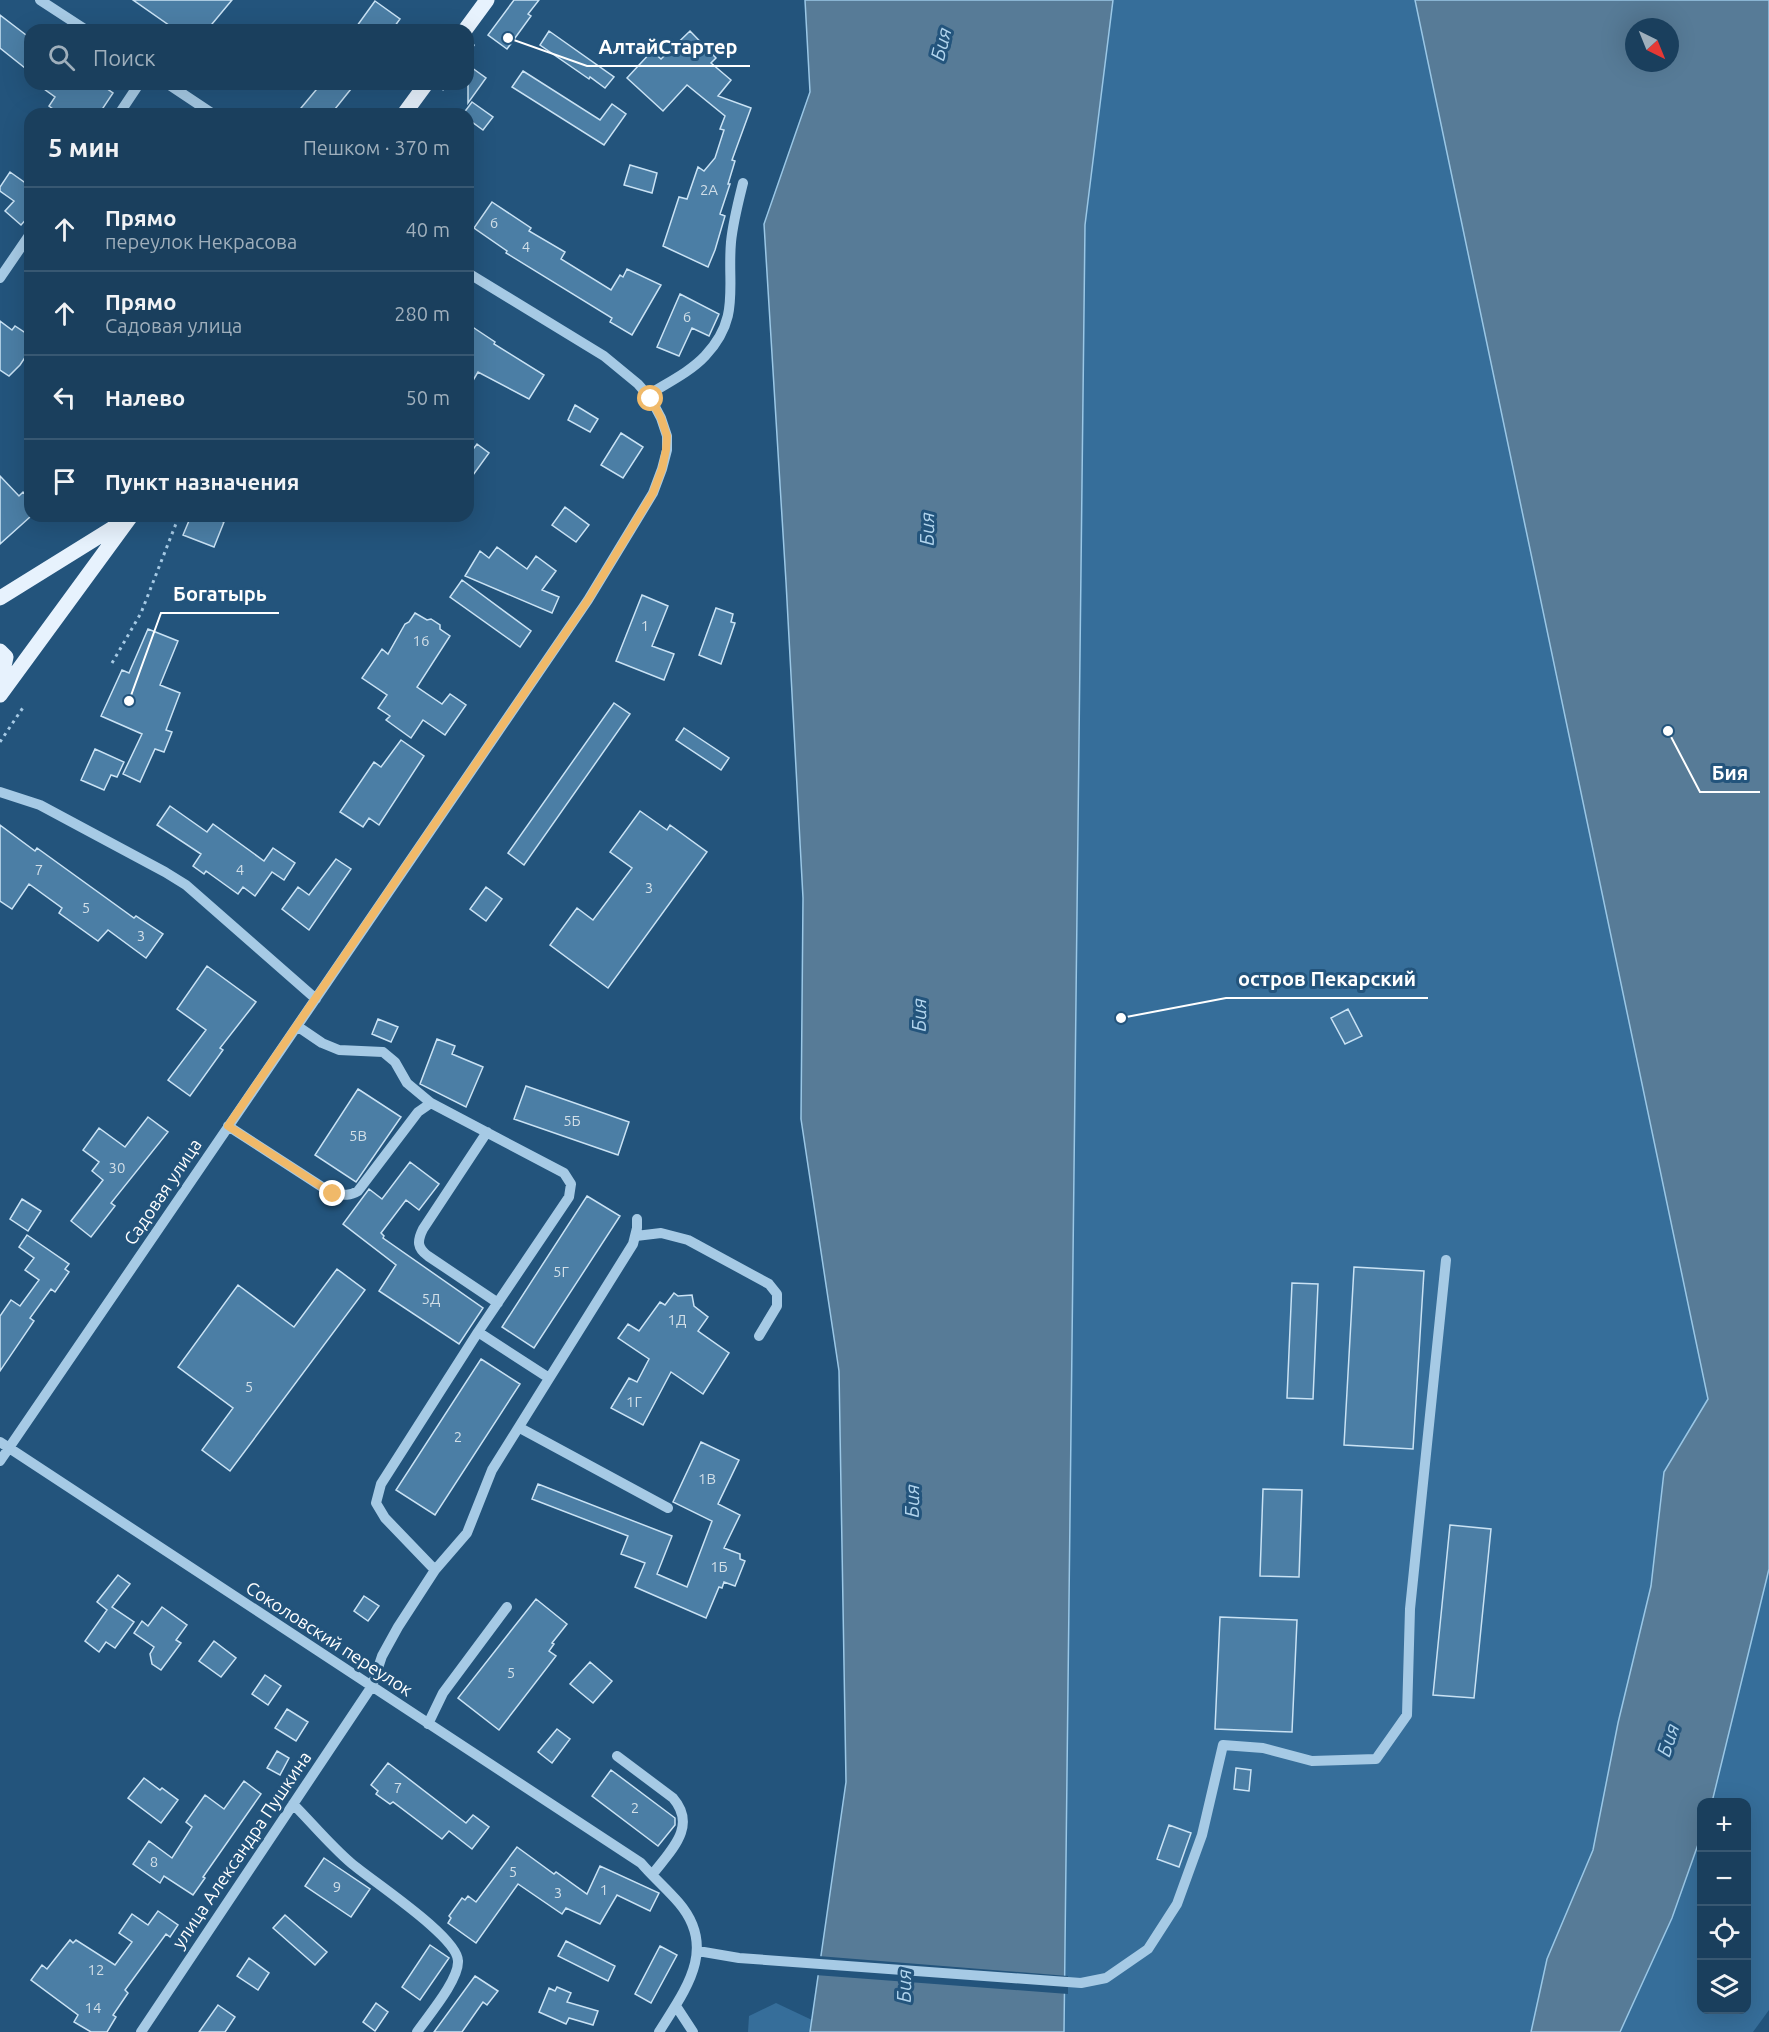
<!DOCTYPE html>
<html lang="ru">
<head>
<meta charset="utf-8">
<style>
  body { margin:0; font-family:Ubuntu,sans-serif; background:#274a66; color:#f1f3f6 }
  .controls { position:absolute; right:18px; bottom:18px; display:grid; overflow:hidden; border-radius:12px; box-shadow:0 6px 24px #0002 }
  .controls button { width:54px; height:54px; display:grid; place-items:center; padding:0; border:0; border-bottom:2px solid #385872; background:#1a3f5d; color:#f1f3f6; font:30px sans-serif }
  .compass { position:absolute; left:1625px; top:18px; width:54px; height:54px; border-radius:50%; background:#1a3f5d; box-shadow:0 6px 24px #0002; rotate:137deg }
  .stop { position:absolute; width:18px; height:18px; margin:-14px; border:4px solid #f0b969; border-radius:50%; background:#fff }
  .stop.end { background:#f0b969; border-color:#fff; box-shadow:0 2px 6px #0008 }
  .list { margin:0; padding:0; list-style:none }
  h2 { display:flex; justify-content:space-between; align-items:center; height:78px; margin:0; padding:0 24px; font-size:26px }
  h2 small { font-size:20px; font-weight:400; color:#9fafbc }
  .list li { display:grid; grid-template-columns:39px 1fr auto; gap:18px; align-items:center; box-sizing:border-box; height:84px; padding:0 24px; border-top:2px solid #385872 }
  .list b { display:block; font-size:22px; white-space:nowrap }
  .list p { margin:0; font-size:20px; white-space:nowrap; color:#9fafbc }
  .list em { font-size:20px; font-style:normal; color:#9fafbc }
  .icon { flex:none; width:33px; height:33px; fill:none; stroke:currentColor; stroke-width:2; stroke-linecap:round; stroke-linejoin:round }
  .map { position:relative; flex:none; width:1769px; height:2032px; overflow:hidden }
  .search { position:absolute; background:#1a3f5d; box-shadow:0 6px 24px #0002; left:24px; top:24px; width:450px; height:66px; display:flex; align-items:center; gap:15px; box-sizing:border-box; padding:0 21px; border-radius:18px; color:#9fafbc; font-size:22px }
  .panel { position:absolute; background:#1a3f5d; box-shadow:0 6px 24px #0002; left:24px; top:108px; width:450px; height:414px; border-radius:18px }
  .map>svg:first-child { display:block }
  .green { fill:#366e9a }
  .water { fill:#577b97; stroke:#9ac7e6; stroke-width:1.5; fill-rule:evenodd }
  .pier { fill:#23547c }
  .building { fill:#4b7ea5; stroke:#c9e2f4; stroke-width:1.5 }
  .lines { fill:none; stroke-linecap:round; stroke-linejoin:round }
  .path { stroke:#a6cae5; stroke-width:3; stroke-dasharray:3 4.5; stroke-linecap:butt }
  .minor { stroke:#a6cae5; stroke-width:10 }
  .major { stroke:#e7f2fd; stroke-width:15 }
  .route { stroke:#f0b969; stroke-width:8 }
  .labels { text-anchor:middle; stroke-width:6; stroke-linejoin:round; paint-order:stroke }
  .number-label { font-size:15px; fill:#d2dfe8 }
  .street-label { font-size:18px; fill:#fff; stroke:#23547c }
  .water-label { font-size:20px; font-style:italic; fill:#b1d4ed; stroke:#23547c }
  .leader { fill:none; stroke:#fff; stroke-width:2 }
  .callout-dot { fill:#fff; stroke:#23547c; stroke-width:2 }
  .callout-label { font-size:20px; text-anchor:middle; font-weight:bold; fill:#fff; stroke:#23547c; stroke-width:6; stroke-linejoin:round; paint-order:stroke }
</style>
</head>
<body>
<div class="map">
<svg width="1769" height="2032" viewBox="0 0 1769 2032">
  <rect width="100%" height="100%" fill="#23547c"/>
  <!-- green -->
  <path class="green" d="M1113,0H1415L1708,1399L1665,1472L1651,1586L1618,1723L1593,1850L1547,1959L1531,2032H1064L1085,225Z
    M1769,1569V2010L1753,2032H1620L1672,1918L1701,1836L1702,2010H1746V1802H1712Z
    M776,2003L812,2020L810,2032H748L749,2016Z"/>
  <!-- water -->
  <path class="water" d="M805,0H1113L1085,225L1064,2032H810L846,1782L839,1371L801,1119L803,898L786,582L764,224L810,92Z
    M1415,0H1769V1569L1712,1802H1702L1701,1836L1672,1918L1620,2032H1531L1547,1959L1593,1850L1618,1723L1651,1586L1664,1472L1708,1399ZM1634,27H1670V63H1634Z"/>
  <!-- pier -->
  <path class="pier" d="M818,1956L1068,1976V1994L815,1975Z"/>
  <!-- building -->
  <path class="building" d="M133,0H232L207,30H176Z
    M514,0H539L528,14L531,16L507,49L488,35Z
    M375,1L400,19L392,30H354Z
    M0,15L30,38V72L0,48Z
    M549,31L614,77L605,88L590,77L589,79L540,45Z
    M690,31L716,58L711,63L731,80L718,96L751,108L732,160L735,161L728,184H730L720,214L725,216L715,250L708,267L663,246L679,197L687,199L698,167L704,171L715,158L724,130L720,129L725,116L687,85L663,111L627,78L652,51L661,59Z
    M468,65L486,78L468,103Z
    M523,71L600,120L612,104L626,114L604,145L512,87Z
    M37,84H100L113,93L99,114H60L49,106L55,97Z
    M321,84H355L331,114H296Z
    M472,102L493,117L483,130L468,119V114H463Z
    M630,165L657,173L652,193L624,185Z
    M10,172L27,184L30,181V215L21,225L5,211L14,201L0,191V187Z
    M492,202L531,228L529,231L565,252L561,259L611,290L620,275L623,277L627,269L661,285L632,335L610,322L612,318L506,253L507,251L474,228Z
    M680,294L719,314L709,336L692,328L679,356L657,347Z
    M0,321L12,330L15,326L30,336V350L20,365L9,376L0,370Z
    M468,324L495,342L494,344L544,375L529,399L478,372L468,389Z
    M575,405L598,419L590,432L568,420Z
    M621,433L643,447L623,478L601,465Z
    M477,444L489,453L468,482V456Z
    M0,476L19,496L23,492L30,500V517L0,544Z
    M565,507L589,525L576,542L552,525Z
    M191,516H207L224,522L214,547L183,535Z
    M497,547L527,569L536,556L556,571L542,590L559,597L552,613L465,576L480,551L489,558Z
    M462,580L531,631L520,647L450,597Z
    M642,595L668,606L652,646L674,654L664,680L616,661Z
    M716,608L733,614L731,622L735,623L721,664L699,655Z
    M415,613L427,620L431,619L440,625V629L450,636L417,687L442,704L450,694L466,705L445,735L423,720L411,738L386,720L390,716L378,708L387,695L362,678L382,649L388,654L405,624L409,622Z
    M148,629L178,641L160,685L180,693L166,730L172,732L164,752L155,749L140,782L123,774L142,734L101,716L122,670L129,673Z
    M614,703L630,714L524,865L508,853Z
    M684,728L729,758L721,770L676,740Z
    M401,740L424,756L379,825L369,818L363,827L340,812L374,762L381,767Z
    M95,749L124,762L117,777L111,775L104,790L81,780Z
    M170,806L207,832L213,824L264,861L273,848L295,863L284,880L272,872L255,896L243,887L238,894L206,871L204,874L193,866L201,854L157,825Z
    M640,811L667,830L670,825L707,852L608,988L550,945L577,908L593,920L632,868L610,852Z
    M0,825L35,851L37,848L134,918L136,916L163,934L146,958L108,930L98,941L59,913L62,908L29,884L12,909L0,901Z
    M336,859L351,869L309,930L282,909L298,887L309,895Z
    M486,887L502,899L486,921L470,909Z
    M207,966L256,1002L220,1048L223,1050L190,1096L168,1080L206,1030L177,1009Z
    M1348,1009L1362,1036L1345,1044L1331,1018Z
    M378,1019L398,1027L391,1042L372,1034Z
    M437,1039L455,1046L452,1054L483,1067L466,1107L420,1084Z
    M526,1086L629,1122L618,1155L514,1119Z
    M358,1089L401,1117L356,1182L315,1155Z
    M148,1117L168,1132L111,1203L115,1206L91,1237L71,1221L103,1180L92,1171L99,1162L83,1150L99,1128L125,1147Z
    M410,1162L439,1184L419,1210L406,1200L381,1233L384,1236L383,1238L483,1308L459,1344L379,1291L396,1265L343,1224L369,1189L382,1199Z
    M587,1196L620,1216L534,1348L502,1327Z
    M22,1199L41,1211L28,1231L10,1219Z
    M27,1235L69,1264L65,1269L69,1272L55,1292L51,1289L30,1318L34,1321L0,1371V1316L11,1300L20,1306L39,1280L25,1270L34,1258L19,1247Z
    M1354,1267L1424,1271L1413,1449L1344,1445Z
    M337,1269L365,1290L230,1471L202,1450L233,1408L178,1367L238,1285L294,1327Z
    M1292,1283L1318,1284L1313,1399L1287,1398Z
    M674,1293L678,1296L692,1295L694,1306L708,1317L698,1331L729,1353L703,1394L671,1372L643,1425L611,1408L629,1378L637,1382L649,1359L618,1338L628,1324L639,1331L660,1302L665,1305Z
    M481,1359L520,1384L435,1515L396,1490Z
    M701,1442L739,1460L718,1504L740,1515L724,1548L740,1554V1559L745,1561L735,1586L724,1582L722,1588L719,1587L706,1618L635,1587L645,1563L621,1554L628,1536L532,1499L538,1484L672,1536L657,1574L687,1587L712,1521L673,1502Z
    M1263,1489L1302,1490L1299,1577L1260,1576Z
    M1450,1525L1491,1529L1474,1698L1433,1695Z
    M118,1575L130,1584L112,1607L134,1622L115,1648L106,1642L99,1652L85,1641L107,1610L97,1602Z
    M364,1596L379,1606L368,1621L354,1611Z
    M536,1599L567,1624L552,1643L554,1644L549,1651L556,1656L499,1730L458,1698Z
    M162,1607L187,1625L176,1640L181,1643L161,1670L152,1664L150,1654L154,1647L134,1633L142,1621L148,1626Z
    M1220,1617L1297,1620L1292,1732L1215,1729Z
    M214,1641L236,1658L221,1677L199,1661Z
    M590,1662L612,1681L593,1703L570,1684Z
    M265,1675L281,1686L268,1705L252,1694Z
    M287,1709L308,1722L296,1741L275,1728Z
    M557,1729L570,1739L552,1763L538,1752Z
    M277,1751L289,1758L280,1775L267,1768Z
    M388,1763L466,1823L473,1815L489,1827L472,1849L449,1831L442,1839L393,1802L390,1804L376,1794L378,1791L371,1785Z
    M1236,1768L1251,1770L1249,1791L1234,1789Z
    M611,1770L675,1818V1825L658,1846L592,1796Z
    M144,1778L160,1790L162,1788L178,1800L161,1823L128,1798Z
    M244,1781L261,1794L203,1877L205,1878L193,1895L164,1876L160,1883L133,1864L149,1841L172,1858L192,1827L186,1822L205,1795L224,1809Z
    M1169,1825L1191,1833L1179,1867L1157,1859Z
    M517,1847L554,1874L556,1872L587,1894L600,1866L659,1893L650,1911L617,1895L600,1924L566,1908L562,1914L518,1884L476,1943L448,1923L451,1918L449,1916L462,1898L465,1900L468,1896L476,1902Z
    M324,1858L370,1889L351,1917L305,1886Z
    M158,1911L178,1925L170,1937L166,1934L125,1990L128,1993L113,2015L116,2017L107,2032H91L74,2022L78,2015L31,1980L42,1965L47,1969L70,1940L73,1943L76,1940L115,1965L132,1942L119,1933L132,1914L148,1925Z
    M285,1915L327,1952L315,1965L273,1928Z
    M566,1941L615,1966L608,1981L558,1956Z
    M430,1945L449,1958L420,2000L402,1987Z
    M660,1946L677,1955L651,2003L635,1994Z
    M249,1958L269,1973L258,1990L237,1976Z
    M475,1976L498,1991L487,2005L483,2002L462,2032H434Z
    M557,1987L571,1993L567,2002L598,2011L593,2025L569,2018L566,2024L539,2012L549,1988L555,1991Z
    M376,2003L388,2012L375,2031L363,2022Z
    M218,2005L235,2017L225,2032H199Z"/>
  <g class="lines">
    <!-- path -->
    <path class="path" d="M468,52L474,44
      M442,90L447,84
      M112,663L141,613L179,516
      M0,742L24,706"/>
    <!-- minor -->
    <path class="minor" d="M40,0L86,30
      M168,84L213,114
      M119,114L139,84
      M0,278L30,234
      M648,395C667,383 690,372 705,356C741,318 727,287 731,242C733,222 738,203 743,183
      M0,792L40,805L165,872L186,885L316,999
      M297,1026L322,1043L339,1050L383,1052L395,1062L407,1083L431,1103
      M228,1126L333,1194C343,1195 350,1196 358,1191L418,1112L431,1103L564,1173L571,1184L569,1197L478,1332L549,1378
      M487,1132L423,1229C417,1241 417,1248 428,1256L498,1303
      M636,1236L661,1233L688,1240L769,1284L777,1294V1306L759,1336
      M520,1428L668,1508
      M0,1442L641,1863C653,1877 667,1889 679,1903C718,1949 685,1990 659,2032
      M0,1461L588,600L653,493L662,469L667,450V436L661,418L651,399L638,384L604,356L468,273
      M435,1570L385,1518L376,1503L381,1484L478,1332
      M428,1724L443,1693L507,1607
      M617,1756L673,1798C698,1827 670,1851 652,1875
      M293,1804C312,1823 330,1845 351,1863C372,1881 458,1937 458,1961C459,1980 428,2016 417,2032
      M698,1951L739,1958L1081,1983L1106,1978L1148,1949L1177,1904L1202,1835L1223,1745L1263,1748L1312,1761L1376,1759L1407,1715L1410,1609L1446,1260
      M676,2006L693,2032
      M141,2032L372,1686L382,1656L398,1627L435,1570L467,1533L492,1470L633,1244L637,1228V1219"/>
    <!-- major -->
    <path class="major" d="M465,30L487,0
      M404,114L426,84
      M0,598L124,521
      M0,651L6,657L0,685
      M0,695L131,516"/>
  </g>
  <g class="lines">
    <!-- route -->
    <path class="route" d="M333,1194L228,1126L588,600L653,493L662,469L666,450L667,436L661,418L651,399"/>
  </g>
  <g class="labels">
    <!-- number labels -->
    <g class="number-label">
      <text x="709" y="195">2А</text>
      <text x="494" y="228">6</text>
      <text x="526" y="252">4</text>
      <text x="687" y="322">6</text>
      <text x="645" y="631">1</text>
      <text x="421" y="646">16</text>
      <text x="39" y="875">7</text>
      <text x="240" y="875">4</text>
      <text x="649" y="893">3</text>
      <text x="86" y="913">5</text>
      <text x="141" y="941">3</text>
      <text x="572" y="1126">5Б</text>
      <text x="358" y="1141">5В</text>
      <text x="117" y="1173">30</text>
      <text x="561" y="1277">5Г</text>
      <text x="431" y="1304">5Д</text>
      <text x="677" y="1325">1Д</text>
      <text x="249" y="1392">5</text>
      <text x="634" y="1407">1Г</text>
      <text x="458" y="1442">2</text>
      <text x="707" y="1484">1В</text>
      <text x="719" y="1572">1Б</text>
      <text x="511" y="1678">5</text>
      <text x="398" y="1793">7</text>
      <text x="635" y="1813">2</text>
      <text x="154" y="1867">8</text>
      <text x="513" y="1877">5</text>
      <text x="337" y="1892">9</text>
      <text x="604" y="1895">1</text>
      <text x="558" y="1898">3</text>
      <text x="96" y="1975">12</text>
      <text x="93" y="2013">14</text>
    </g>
    <!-- street labels -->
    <g class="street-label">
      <text transform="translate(163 1192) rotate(-56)" y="6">Садовая улица</text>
      <text transform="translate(329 1639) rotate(33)" y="6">Соколовский переулок</text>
      <text transform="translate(242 1850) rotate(-56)" y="6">улица Александра Пушкина</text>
    </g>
    <!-- water labels -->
    <g class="water-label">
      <text transform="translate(941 44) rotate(-76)" y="7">Бия</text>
      <text transform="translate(927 529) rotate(-89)" y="7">Бия</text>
      <text transform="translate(919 1015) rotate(-89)" y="7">Бия</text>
      <text transform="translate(912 1501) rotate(-89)" y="7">Бия</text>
      <text transform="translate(1668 1740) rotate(-72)" y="7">Бия</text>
      <text transform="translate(904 1986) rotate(-89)" y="7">Бия</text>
    </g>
  </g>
  <!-- callouts -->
  <path class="leader" d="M508 38L587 66H750M129 701L161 613H279M1668 731L1700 792H1760M1121 1018L1226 998H1428"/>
  <g class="callout-dot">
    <circle cx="508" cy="38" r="6"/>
    <circle cx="129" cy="701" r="6"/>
    <circle cx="1668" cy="731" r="6"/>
    <circle cx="1121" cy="1018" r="6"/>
  </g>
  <g class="callout-label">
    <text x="668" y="54">АлтайСтартер</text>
    <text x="220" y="601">Богатырь</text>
    <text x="1730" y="780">Бия</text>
    <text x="1327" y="986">остров Пекарский</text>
  </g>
</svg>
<div class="controls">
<button>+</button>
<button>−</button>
<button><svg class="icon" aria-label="locate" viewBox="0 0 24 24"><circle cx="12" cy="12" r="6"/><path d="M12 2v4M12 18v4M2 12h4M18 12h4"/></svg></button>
<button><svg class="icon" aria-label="layers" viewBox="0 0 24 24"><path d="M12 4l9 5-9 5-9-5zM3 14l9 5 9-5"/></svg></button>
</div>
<svg class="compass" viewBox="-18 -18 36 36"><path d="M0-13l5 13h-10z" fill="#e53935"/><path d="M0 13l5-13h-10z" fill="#9fafbc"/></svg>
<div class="stop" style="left:651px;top:399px"></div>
<div class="stop end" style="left:333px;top:1194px"></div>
<div class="search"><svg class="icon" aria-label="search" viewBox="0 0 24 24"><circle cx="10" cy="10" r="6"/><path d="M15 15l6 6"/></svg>Поиск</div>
<section class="panel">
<h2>5 мин<small>Пешком · 370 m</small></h2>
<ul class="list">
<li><svg class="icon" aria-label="ahead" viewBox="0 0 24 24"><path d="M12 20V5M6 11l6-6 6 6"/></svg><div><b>Прямо</b><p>переулок Некрасова</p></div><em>40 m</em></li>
<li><svg class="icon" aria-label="ahead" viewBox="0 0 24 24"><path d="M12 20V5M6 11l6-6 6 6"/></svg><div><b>Прямо</b><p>Садовая улица</p></div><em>280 m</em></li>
<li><svg class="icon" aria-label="left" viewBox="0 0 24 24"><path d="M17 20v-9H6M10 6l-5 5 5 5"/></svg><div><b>Налево</b></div><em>50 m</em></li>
<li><svg class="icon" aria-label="arrive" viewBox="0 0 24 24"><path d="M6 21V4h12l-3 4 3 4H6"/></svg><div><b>Пункт назначения</b></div></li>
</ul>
</section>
</div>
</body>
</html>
